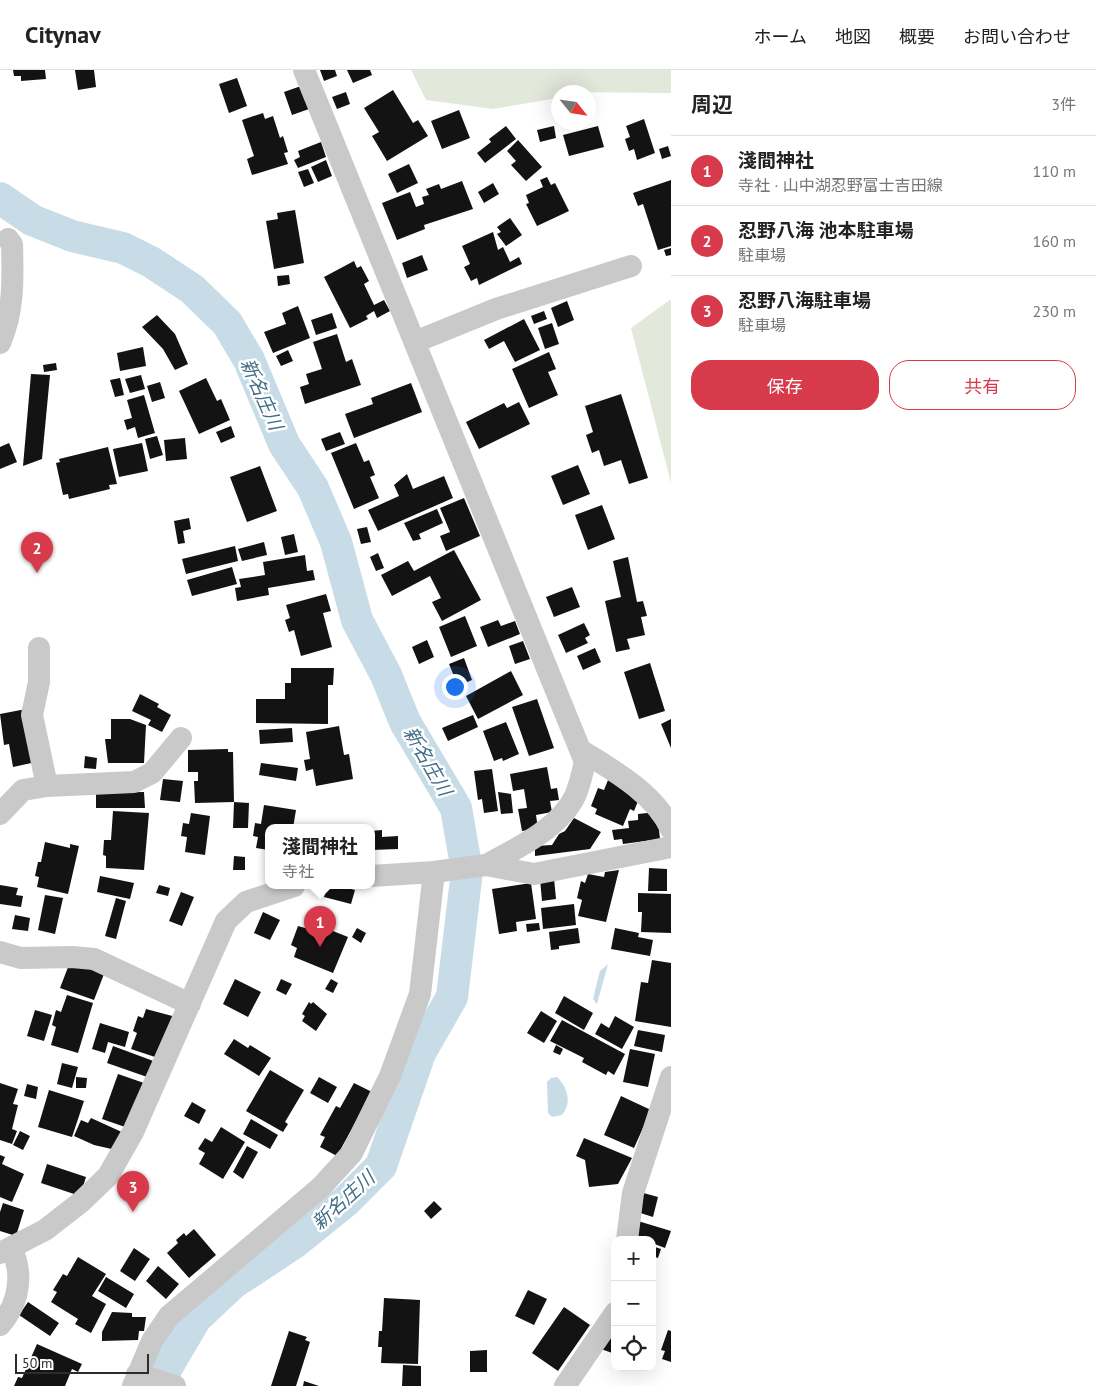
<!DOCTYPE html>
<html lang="ja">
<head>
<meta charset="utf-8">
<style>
  body { margin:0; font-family:"PT Sans","Noto Sans JP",sans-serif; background:#f2f2f2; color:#222 }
  .controls { position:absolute; right:15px; bottom:15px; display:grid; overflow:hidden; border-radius:10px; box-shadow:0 5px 20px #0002 }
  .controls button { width:45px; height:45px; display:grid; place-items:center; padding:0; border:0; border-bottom:1px solid #e0e0e0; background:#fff; color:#222; font:25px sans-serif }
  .compass { position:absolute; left:551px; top:15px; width:45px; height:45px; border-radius:50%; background:#fff; box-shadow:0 5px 20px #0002; rotate:120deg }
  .scale { position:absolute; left:15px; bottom:12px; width:134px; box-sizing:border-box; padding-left:5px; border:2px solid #2c2c2c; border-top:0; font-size:14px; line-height:18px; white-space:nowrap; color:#2c2c2c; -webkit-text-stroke:4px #fff; paint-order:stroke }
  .you { position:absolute; left:454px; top:616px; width:18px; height:18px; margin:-12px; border:4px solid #fff; border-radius:50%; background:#1a73e8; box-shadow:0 0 0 8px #1a73e833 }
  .badge { display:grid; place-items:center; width:32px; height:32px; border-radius:50%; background:#d73a4a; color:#fff; font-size:16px; font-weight:700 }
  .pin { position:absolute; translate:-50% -41px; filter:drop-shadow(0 1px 2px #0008) }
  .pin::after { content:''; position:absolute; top:26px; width:18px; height:15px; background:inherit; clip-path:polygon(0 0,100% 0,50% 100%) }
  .popup { position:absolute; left:265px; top:754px; width:110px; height:65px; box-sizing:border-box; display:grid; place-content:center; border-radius:10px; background:#fff; filter:drop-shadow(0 1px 4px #0005); font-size:16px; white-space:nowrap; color:#767676 }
  .popup b { font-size:19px; color:#222 }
  .popup::after { content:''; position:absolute; left:50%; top:100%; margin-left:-10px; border:10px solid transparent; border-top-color:#fff }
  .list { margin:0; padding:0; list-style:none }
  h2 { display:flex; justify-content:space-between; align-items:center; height:65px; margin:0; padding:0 20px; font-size:21px }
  h2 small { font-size:16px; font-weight:400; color:#767676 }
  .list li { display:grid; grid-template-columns:32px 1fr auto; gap:15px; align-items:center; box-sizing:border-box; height:70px; padding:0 20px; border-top:1px solid #e0e0e0 }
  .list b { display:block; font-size:19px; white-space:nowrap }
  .list p { margin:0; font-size:16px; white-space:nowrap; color:#767676 }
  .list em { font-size:16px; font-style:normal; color:#767676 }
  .actions { display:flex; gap:10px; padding:15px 20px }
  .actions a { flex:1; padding:11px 0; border:1px solid #d73a4a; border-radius:20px; text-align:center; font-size:18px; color:#d73a4a }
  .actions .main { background:#d73a4a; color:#fff }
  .icon { flex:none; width:28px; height:28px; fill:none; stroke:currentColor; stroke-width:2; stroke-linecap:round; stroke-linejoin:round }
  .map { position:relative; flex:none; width:671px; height:1316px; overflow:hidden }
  header { display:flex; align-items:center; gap:30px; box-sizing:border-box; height:70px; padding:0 25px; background:#fff; border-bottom:1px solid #e0e0e0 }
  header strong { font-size:24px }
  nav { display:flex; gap:28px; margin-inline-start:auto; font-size:18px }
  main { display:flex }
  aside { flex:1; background:#fff }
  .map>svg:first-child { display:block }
  .green { fill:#e2e9da }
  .water { fill:#c7dce7 }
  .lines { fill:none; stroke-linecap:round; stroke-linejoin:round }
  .river { stroke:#c7dce7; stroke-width:32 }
  .building { fill:#131313 }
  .minor { stroke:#c9c9c9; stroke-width:22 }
  .labels { text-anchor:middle; stroke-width:5; stroke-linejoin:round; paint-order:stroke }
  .water-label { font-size:19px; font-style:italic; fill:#416d87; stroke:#fff }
</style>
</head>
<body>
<header>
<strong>Citynav</strong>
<nav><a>ホーム</a><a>地図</a><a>概要</a><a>お問い合わせ</a></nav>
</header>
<main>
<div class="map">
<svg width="671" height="1316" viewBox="0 0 671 1316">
  <rect width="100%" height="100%" fill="#fff"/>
  <!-- green -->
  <path class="green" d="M411,0H671V23L558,22V28L493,39L426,30Z
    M671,229V413L631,258Z"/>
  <!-- water -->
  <path class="water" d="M608,894L597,934L593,929L600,901Z
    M557,1007C568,1018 572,1033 562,1045L552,1047L548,1043L547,1012L551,1008Z"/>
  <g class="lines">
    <!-- river -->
    <path class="river" d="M0,128L32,150L72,166L123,178L151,192L192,219L227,253L249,290L284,374L313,418L336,472L357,550L386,605L405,652L456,738L467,801L452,927L420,983L381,1096L346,1131L294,1173L232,1214L196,1248L156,1316"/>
  </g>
  <!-- building -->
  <path class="building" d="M13,0H45L46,9L21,11V6H14Z
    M75,0H94L96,17L78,20Z
    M320,0H335L337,6L324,11Z
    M347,0H370L372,5L353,13Z
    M237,8L247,36L229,43L219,14Z
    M301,16L309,39L292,45L284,22Z
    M393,20L413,53L418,50L428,66L387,91L372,66L379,62L364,38Z
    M346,22L350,34L337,39L332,27Z
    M459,40L470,68L442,79L431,51Z
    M263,43L265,49L273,46L280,68L283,66L288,82L284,83L288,94L252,105L247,89L254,86L242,50Z
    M644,49L655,83L637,90L634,79L629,81L625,69L630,67L626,56Z
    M506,56L516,69L485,93L477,83L491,72L489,69Z
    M554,56L556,68L540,72L537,60Z
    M598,56L604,77L569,86L563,65Z
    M518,70L542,97L526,111L511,95L516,91L507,81Z
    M321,72L326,87L298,98L294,90L300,87L298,81Z
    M668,76L671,86L662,89L659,79Z
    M326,90L332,106L318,112L311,97Z
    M409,94L418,113L397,123L388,104Z
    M308,99L314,113L304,117L298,102Z
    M547,107L551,115L555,113L569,141L537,156L526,134L529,133L526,125L543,117L540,110Z
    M671,110V176L658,180L643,134L638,136L633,123Z
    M462,111L473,139L424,155L425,159L397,170L382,133L410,122L416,137L424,134L422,127L429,125L426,119L439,114L441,119Z
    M493,113L499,124L484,133L478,122Z
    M295,140L304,193L274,199L266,151L278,149L277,143Z
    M510,148L522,165L506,176L497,164L501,162L497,157Z
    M493,162L498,180L503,177L510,192L519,187L522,194L479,215L477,208L471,211L464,197L470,194L462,176Z
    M671,178V185L666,186L664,180Z
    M422,185L428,200L407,208L402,193Z
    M354,191L357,198L361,196L369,211L364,214L374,235L384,230L390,241L377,248L374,241L366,246L368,249L350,258L324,207Z
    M289,205L290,214L278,216L277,206Z
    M567,231L574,250L558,257L551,238Z
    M298,236L310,268L273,283L264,262L286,254L282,243Z
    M544,241L547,249L534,254L531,246Z
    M332,243L337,258L316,265L311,250Z
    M157,245L175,264L188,294L175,300L163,279L142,257Z
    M524,249L540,280L515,292L504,271L489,279L484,270Z
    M552,253L559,274L545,279L538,258Z
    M337,264L346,292L352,289L361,315L305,334L300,317L309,314L306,304L322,299L313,272Z
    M143,277L146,296L120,301L117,283Z
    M288,280L293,291L281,296L276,286Z
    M549,282L556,299L548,302L558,325L529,338L512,299Z
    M56,293L57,300L44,302L43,295Z
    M31,304L50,305L42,389L23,396Z
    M141,305L145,319L130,323L125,309Z
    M120,308L124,325L115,327L110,310Z
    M206,308L217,331L221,329L230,350L199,364L179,321Z
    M160,312L165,328L152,332L147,316Z
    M411,313L422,342L354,368L345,344L373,334L371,328Z
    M621,324L648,408L629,414L621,390L604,396L599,380L592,383L586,365L593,362L585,336Z
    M144,325L155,363L138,368L135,357L127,360L124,350L132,348L127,330Z
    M519,332L530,354L479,379L466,352L504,333L507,338Z
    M231,356L235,367L221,373L216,362Z
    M340,362L345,374L326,381L321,369Z
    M157,366L163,385L150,389L145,369Z
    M185,368L187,389L166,391L164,370Z
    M9,373L17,392L0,399V377Z
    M142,373L148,401L119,407L113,379Z
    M356,373L364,392L369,390L375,405L370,407L379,428L354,439L331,383Z
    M108,377L117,414L109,415L110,419L69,429L68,424L63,425L56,393L60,392L59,389Z
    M578,395L590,424L563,435L551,406Z
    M260,396L277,441L247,452L230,407Z
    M407,404L413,419L444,406L453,428L378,461L368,440L399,426L394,415Z
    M464,428L480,466L446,481L440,466L450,462L440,438Z
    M602,435L615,469L588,480L575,445Z
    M437,439L443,453L419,464L421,469L413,471L404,453Z
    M189,448L191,459L183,461L185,473L178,474L174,451Z
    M367,457L371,472L361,474L357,459Z
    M294,464L298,482L285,485L281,467Z
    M264,472L267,485L242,491L238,479Z
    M235,476L238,491L186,504L182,489Z
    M454,480L481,530L442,551L432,532L441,528L430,506L392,526L381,505L408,491L414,501Z
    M378,483L384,498L376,501L370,487Z
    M305,485L307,501L313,500L315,510L268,518L269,525L237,531L235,518L241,517L239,509L265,505L263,492Z
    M628,487L637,532L643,531L647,546L641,547L645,565L627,569L630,579L616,582L605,531L621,527L613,491Z
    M232,497L237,514L192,526L187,510Z
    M572,517L580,537L554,547L546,527Z
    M326,524L331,541L323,543L332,577L301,586L294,560L289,562L285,550L290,548L286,535Z
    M465,546L477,576L451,587L439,557Z
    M498,550L501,556L515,551L520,564L488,577L480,557Z
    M584,553L590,565L585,568L588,573L566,583L558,565Z
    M427,570L434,587L419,594L412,577Z
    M523,571L530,589L515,594L509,576Z
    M595,578L601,592L583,600L577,586Z
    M464,588L472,610L458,616L449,594Z
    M650,593L665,641L639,649L624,602Z
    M291,598H334L333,615H328V654L256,653V629H285V613H291Z
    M511,601L523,625L478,649L466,626Z
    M140,624L159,634L157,637L171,645L162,662L148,655L151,650L132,641Z
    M537,629L554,678L529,686L512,637Z
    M26,639L36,692L13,697L9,674L4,675L0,644Z
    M473,645L478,657L448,671L442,658Z
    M111,649H130L146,655L144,693H108L105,669H111Z
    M671,649V678L661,654Z
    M506,652L519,684L503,691L502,688L494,691L483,661Z
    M339,656L344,685L349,684L353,709L316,716L313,699L306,701L304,690L310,689L306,662Z
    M292,658L293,672L260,674L259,660Z
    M228,679V682H233L234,732L195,733L194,711H198V702H188V680Z
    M85,686L97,688L96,699L84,698Z
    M261,693L298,698L296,711L259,705Z
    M547,697L551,719L557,718L559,730L550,731L552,742L536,745L538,759L522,761L518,739L527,738L524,719L513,721L510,704Z
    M492,699L498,741L484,743L482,729L478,730L474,701Z
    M163,709L183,711L180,732L160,730Z
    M608,710L641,724L634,741L630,739L623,756L595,744L597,739L591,736L598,718L604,720Z
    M144,722L145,738H96V723Z
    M498,722L511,724L513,743L501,744Z
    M234,732L249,733L248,758H233Z
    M264,735L296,740L293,758H269V780L256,778L258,767L253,766L255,753L261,754Z
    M113,741L149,743L144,800L106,798V786L103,785L104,770H111Z
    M657,742L660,769L623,774L622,769L614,770L612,760L629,758L628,751L638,750V744Z
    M191,743L210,746L205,785L185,782L187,767L181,766L183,753L189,754Z
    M574,748L601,762L590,779L535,786V776L552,775L559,764L565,761Z
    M382,760V767L398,766V779L371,780V761Z
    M45,772L70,778V774L79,776L68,824L37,817L39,807L35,806L38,792H41Z
    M234,786L245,787V800H233Z
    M649,798L667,799V821H648Z
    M619,800L606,852L578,846L582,830L577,828L581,811L585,813L588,804L604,807L605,802Z
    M100,806L134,813L130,829L97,822Z
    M554,808L556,829L542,831L540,809Z
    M531,813L536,849L516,852L517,861L499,864L492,819Z
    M0,815L18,818L16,825L23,826L21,837L0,834Z
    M159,815L170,818L168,826L156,823Z
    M328,816H340L355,820L351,834L324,827Z
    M181,822L194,827L182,856L169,851Z
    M638,823L671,824V863L641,862L642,842H638Z
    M45,825L63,828L55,864L38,860Z
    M116,828L126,831L116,869L105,866Z
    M574,834L576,855L543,859L541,838Z
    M263,842L280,850L270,870L254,863Z
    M15,845L30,848L28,861L12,859Z
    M308,851L348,867L333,903L294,887L297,878L291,875L298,856L305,858Z
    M539,853L540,860L527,862L526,854Z
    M357,858L366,863L361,873L352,867Z
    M578,858L580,873L559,876V879L551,880L549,862Z
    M615,858L639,863L638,867L653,870L650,886L611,879Z
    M652,890L671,893V957L635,951L641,912L648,913Z
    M70,892L104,904L94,930L60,918Z
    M235,909L261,922L248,947L223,934Z
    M281,909L292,914L286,925L276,920Z
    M331,909L338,913L333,923L325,919Z
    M67,925L93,933L78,983L51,975L56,957L52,955L56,940L61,942Z
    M564,926L593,943L584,960L555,943Z
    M309,932L311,934L313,932L327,944L316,961L302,951L305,946L302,944Z
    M146,939L176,947L161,989L131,979L137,963L133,961L138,946L143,948Z
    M35,940L52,945L44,971L27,966Z
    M541,941L557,951L544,973L527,963Z
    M615,946L634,957L622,979L595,964L601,953L609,958Z
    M562,950L625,984L614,1005L608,1001L606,1005L582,992L584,988L550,971Z
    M100,953L129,962L125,977L108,972L105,983L92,979Z
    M638,960L665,965L662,982L634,976Z
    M234,969L248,978L250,975L271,988L259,1006L224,984Z
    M556,975L563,979L560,985L553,982Z
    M113,976L156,992L150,1008L107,993Z
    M630,979L655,984L648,1017L623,1012Z
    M62,993L78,997L72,1018L57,1014Z
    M270,1000L304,1020L285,1052L288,1054L283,1062L246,1041Z
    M118,1004L144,1013L128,1058L102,1049Z
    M76,1007L87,1008L86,1018H76Z
    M319,1007L337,1017L328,1033L310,1023Z
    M0,1013L18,1019L13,1034L18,1035L12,1059L17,1061L12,1074L0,1070Z
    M354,1013L372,1022L337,1086L320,1077L325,1067L320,1065L336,1036L340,1038Z
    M27,1014L38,1017L36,1029L24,1026Z
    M49,1020L84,1031L72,1067L38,1057Z
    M621,1026L651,1040L634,1078L604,1065Z
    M192,1032L206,1040L199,1054L184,1046Z
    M91,1048L124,1063L116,1080L94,1075L74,1066L81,1050L88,1053Z
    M251,1049L278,1065L270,1079L243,1064Z
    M221,1057L245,1072L223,1109L199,1094L205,1083L198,1079L205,1068L212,1072Z
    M20,1061L30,1066L23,1080L13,1075Z
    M584,1068L632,1088L618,1114L589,1117L585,1090L576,1086Z
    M247,1076L258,1082L243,1109L233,1102Z
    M0,1085L5,1087L2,1094L24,1104L12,1132L0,1127Z
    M47,1094L86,1107L80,1126L41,1113Z
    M640,1122L658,1127L653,1147L634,1141Z
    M434,1131L442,1139L431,1149L424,1141Z
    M3,1133L24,1140L16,1166L0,1161V1142Z
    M638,1151L671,1161L665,1178L652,1173V1170L633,1167Z
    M194,1159L216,1185L189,1208L167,1183L178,1173L176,1170L184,1163L186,1166Z
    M652,1176L661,1179L658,1188L652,1186Z
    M134,1178L150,1189L135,1211L120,1201Z
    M78,1187L106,1204L92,1226L106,1234L91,1263L75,1254L78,1249L51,1232L57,1222L53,1220L63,1204L67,1206Z
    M158,1196L179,1214L166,1229L146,1211Z
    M106,1207L134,1224L126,1238L98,1221Z
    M528,1220L547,1229L534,1255L515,1246Z
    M384,1228L420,1230L418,1294L381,1293L382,1277H378L379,1261H382Z
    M28,1232L59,1253L50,1266L19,1245Z
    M564,1237L590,1255L558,1301L532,1283Z
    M112,1242L132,1243V1247H146L144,1261H139L138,1270L102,1271V1262Z
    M668,1260L671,1261V1292L662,1289L665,1281L661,1280Z
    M289,1261L307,1267L305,1270L310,1272L296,1316H271Z
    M615,1262V1284L601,1279Z
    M37,1274L82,1294L78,1302L72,1299L65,1316H14L18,1307L22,1308Z
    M487,1280V1302H470V1281Z
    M403,1295L421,1296V1316H402Z
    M304,1311L319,1316H303Z"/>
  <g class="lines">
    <!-- minor -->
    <path class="minor" d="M304,0L585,692C582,703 580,715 575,726C560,758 516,779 486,795
      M415,272L496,239L631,196
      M0,273C14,241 13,209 12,174L8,169
      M39,578V612L32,645L47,716
      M582,681C614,701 654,723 671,759
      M0,744L23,720L47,716L134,712L152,703L181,668
      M371,806L434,802L486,795L534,804L671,777
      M0,882L21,888L72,887L94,889L190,934
      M627,1170L633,1123L671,1007
      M0,1183L45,1160L81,1132L108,1106L133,1062L226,851L246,832L294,816
      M0,1255C19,1234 24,1203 11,1178
      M137,1304L175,1316
      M133,1316L152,1271L169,1246L321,1117L352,1083L390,1006L420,924L434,802
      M565,1316L615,1243"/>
  </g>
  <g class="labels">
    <!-- water labels -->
    <g class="water-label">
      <text transform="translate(262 324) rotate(66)" y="7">新名庄川</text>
      <text transform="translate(428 691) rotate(60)" y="7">新名庄川</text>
      <text transform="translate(343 1130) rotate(-42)" y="7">新名庄川</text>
    </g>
  </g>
</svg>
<div class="controls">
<button>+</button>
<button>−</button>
<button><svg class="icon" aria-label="locate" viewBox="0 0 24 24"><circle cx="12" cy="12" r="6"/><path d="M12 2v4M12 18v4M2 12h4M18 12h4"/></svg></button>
</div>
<svg class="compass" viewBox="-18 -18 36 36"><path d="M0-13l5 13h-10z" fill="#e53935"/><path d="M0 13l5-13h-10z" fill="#767676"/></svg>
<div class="scale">50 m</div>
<div class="you"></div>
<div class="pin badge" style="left:320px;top:877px">1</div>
<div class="popup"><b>淺間神社</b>寺社</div>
<div class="pin badge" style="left:37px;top:503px">2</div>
<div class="pin badge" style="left:133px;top:1142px">3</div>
</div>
<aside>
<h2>周辺<small>3件</small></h2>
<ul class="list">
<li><span class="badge">1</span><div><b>淺間神社</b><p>寺社 · 山中湖忍野富士吉田線</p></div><em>110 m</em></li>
<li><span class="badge">2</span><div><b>忍野八海 池本駐車場</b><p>駐車場</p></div><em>160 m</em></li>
<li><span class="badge">3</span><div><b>忍野八海駐車場</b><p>駐車場</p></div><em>230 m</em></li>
</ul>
<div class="actions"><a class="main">保存</a><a>共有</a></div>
</aside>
</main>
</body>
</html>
